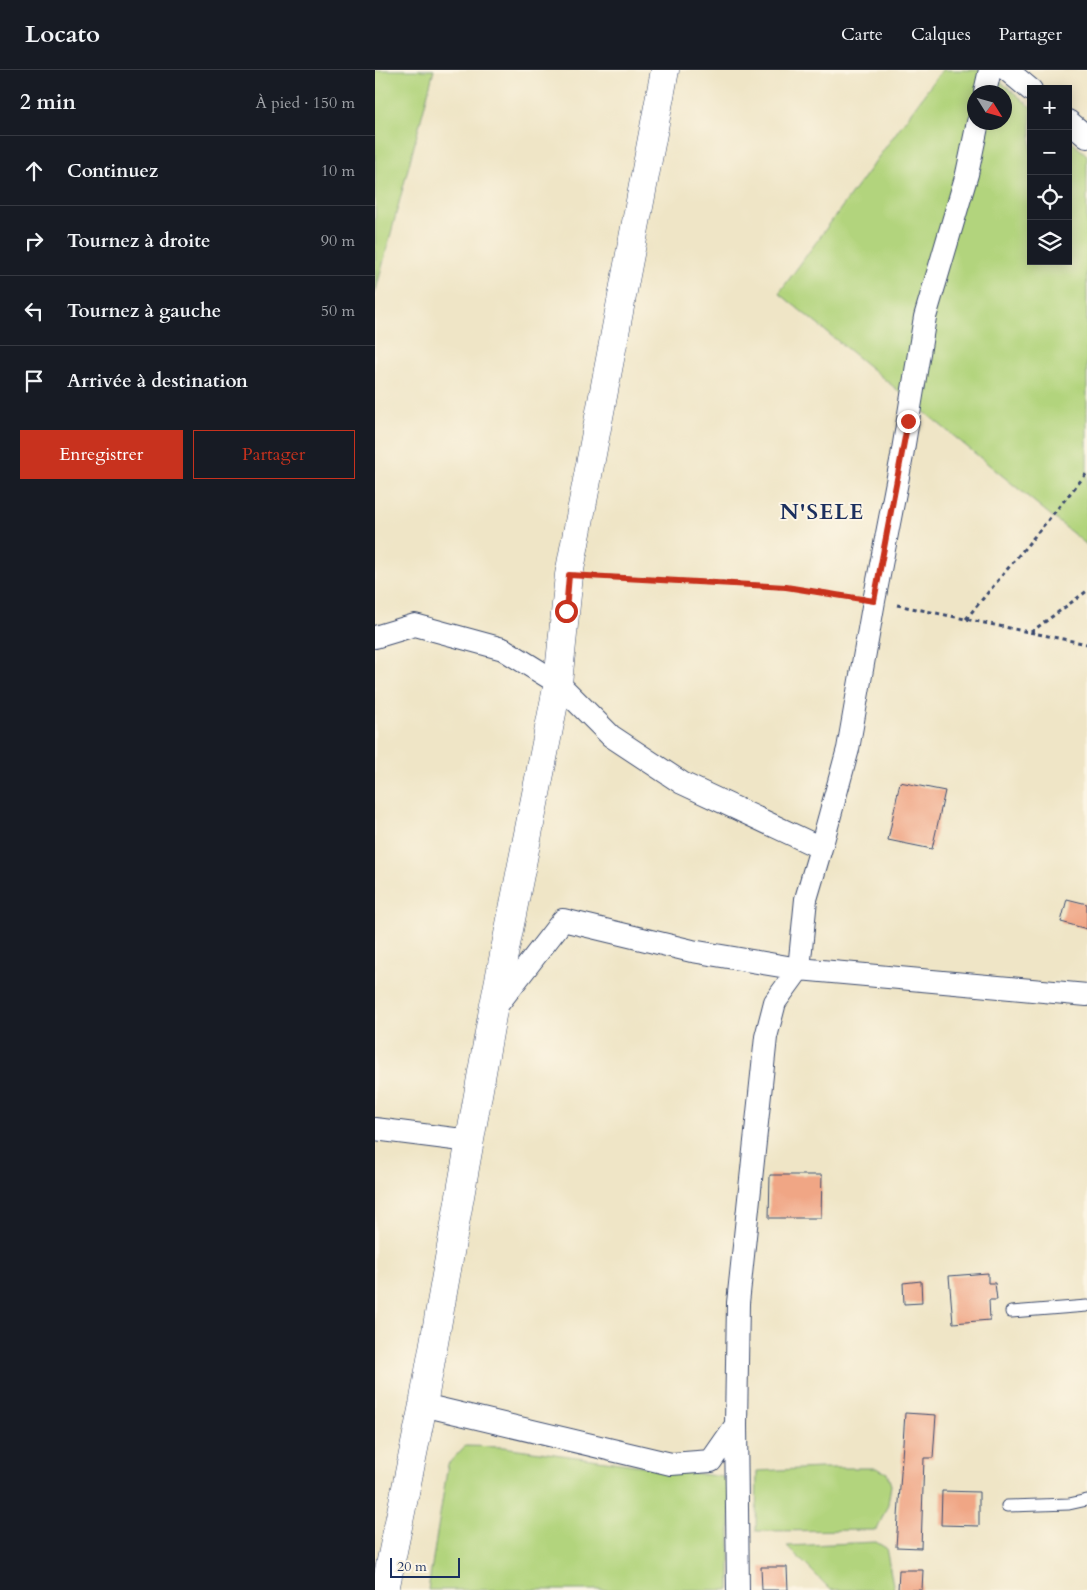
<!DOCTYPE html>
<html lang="fr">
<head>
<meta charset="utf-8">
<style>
  body { margin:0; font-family:Cardo,serif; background:#20242c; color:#f1f3f6 }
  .controls { position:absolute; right:15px; top:15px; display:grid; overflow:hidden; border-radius:0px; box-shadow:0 2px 12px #0003 }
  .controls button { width:45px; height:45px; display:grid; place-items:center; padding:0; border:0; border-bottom:1px solid #363941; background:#171b24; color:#f1f3f6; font:25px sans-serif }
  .compass { position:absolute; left:592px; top:15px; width:45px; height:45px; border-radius:50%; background:#171b24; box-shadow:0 2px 12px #0003; rotate:127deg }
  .scale { position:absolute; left:15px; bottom:12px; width:70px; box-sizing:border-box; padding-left:5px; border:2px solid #1b2f5e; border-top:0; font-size:14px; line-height:18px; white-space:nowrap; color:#1b2f5e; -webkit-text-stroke:4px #fcf5e5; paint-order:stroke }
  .stop { position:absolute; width:15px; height:15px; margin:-11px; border:4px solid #c8321e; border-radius:50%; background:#fff }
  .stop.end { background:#c8321e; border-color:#fff; box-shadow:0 1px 5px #0008 }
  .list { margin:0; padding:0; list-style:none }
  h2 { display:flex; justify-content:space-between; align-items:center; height:65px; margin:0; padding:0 20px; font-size:21px }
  h2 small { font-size:16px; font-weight:400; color:#9ea1a6 }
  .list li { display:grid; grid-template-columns:32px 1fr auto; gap:15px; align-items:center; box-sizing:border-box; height:70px; padding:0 20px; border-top:1px solid #363941 }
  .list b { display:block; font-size:19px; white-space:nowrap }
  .list em { font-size:16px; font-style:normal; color:#9ea1a6 }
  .actions { display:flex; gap:10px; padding:15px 20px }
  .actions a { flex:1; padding:11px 0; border:1px solid #c8321e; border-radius:0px; text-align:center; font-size:18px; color:#c8321e }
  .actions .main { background:#c8321e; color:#fff }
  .icon { flex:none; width:28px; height:28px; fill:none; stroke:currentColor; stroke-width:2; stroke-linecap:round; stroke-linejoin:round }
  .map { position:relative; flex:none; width:712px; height:1520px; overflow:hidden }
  header { display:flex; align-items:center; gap:30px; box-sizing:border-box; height:70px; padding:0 25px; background:#171b24; border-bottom:1px solid #363941 }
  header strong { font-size:24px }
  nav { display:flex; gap:28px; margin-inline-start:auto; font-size:18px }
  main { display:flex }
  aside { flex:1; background:#171b24 }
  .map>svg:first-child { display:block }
  .green { fill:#b2d47d; stroke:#66826e; fill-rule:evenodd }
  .building { fill:#f0a685 }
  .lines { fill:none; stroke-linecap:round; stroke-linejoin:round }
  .lane-casing { stroke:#3b4a6e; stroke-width:13 }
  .street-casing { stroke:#3b4a6e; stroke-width:24 }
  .primary-casing { stroke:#3b4a6e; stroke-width:29 }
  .path { stroke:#3b4a6e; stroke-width:3; stroke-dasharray:4 4; stroke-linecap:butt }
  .lane { stroke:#fff; stroke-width:11 }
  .street { stroke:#fff; stroke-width:22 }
  .primary { stroke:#fff; stroke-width:28 }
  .route { stroke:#c8321e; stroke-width:6 }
  .labels { text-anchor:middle; stroke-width:4; stroke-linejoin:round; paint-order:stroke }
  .district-label { font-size:22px; font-weight:bold; letter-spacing:1px; fill:#1b2f5e; stroke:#fcf5e5 }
</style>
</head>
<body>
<header>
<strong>Locato</strong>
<nav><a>Carte</a><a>Calques</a><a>Partager</a></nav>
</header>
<main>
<aside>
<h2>2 min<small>À pied · 150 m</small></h2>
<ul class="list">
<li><svg class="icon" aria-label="ahead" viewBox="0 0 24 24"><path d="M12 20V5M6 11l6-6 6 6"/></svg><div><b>Continuez</b></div><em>10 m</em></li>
<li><svg class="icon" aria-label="right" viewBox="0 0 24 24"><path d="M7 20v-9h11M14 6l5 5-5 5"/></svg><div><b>Tournez à droite</b></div><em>90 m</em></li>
<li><svg class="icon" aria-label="left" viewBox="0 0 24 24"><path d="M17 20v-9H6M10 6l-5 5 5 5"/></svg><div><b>Tournez à gauche</b></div><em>50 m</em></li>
<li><svg class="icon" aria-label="arrive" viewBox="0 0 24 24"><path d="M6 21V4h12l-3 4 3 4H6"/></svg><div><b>Arrivée à destination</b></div></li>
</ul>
<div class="actions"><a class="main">Enregistrer</a><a>Partager</a></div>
</aside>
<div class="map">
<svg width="712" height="1520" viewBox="0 0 712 1520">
  <rect width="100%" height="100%" fill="#fcf5e5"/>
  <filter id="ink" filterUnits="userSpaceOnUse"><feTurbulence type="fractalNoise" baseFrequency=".02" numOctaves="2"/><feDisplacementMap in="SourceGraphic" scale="10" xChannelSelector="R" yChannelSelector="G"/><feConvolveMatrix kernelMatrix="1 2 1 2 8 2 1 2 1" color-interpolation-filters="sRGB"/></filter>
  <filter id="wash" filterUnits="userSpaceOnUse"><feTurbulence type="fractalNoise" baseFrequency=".0096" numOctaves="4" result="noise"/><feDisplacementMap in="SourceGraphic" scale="20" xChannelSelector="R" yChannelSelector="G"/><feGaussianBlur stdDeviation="1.12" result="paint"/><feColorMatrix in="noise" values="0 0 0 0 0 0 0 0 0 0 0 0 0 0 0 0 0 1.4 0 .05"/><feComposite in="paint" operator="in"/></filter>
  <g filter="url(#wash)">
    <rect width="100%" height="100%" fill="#efe5c6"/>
    <!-- green -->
    <path class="green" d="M0,0H59L0,224Z
      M567,0H612L656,37V191H693V69L712,85V475L404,223ZM600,22H630V52H600Z
      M90,1376L128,1377L348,1407L355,1420V1520H53L73,1394Z
      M446,1398H501L512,1403L516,1415L513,1434L502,1460L381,1461L382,1401Z
      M501,1472L511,1478L519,1520H456L412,1476Z"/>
    <g id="blocks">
      <!-- building -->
      <path class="building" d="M525,712L570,721L557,779L513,770Z
        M692,829L712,834V859L686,852Z
        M395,1105H447L446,1148H394Z
        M613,1203V1213H620L622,1230H614L615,1250L578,1253L574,1206Z
        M546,1211L547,1233L529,1234L528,1213Z
        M530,1343L561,1345L558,1388H549L546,1478L521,1477Z
        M567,1421L604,1422V1456L566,1455Z
        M386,1497H412L413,1520H387Z
        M524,1500H548L547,1520H523Z"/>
    </g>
  </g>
  <g filter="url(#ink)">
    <use href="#blocks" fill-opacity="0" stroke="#3b4a6e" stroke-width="1"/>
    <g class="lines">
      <defs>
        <path id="lane" d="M636,1242L712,1236
          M632,1436L694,1434L712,1430"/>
        <path id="street" d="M632,0L656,20
          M610,22L615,0
          M693,51L712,67
          M0,567L40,555L128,579L183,613L236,666L307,713L446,778L431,829L424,899L712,925
          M446,778L473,679L499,531L527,386L550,247L592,104L603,52
          M0,1059L95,1071
          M48,1335L296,1394L336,1391L361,1355L363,1233L391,967L400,932L424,899L317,881L188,850L119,939
          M361,1355L363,1520"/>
        <path id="primary" d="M10,1520L48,1335L118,940L183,613L194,505L290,0"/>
      </defs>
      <!-- lane casing -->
      <use href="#lane" class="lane-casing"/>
      <!-- street casing -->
      <use href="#street" class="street-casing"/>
      <!-- primary casing -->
      <use href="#primary" class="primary-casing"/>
      <!-- path -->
      <path class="path" d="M218,506L411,517L476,527
        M522,535L712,574
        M591,549L712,403
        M656,562L712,521"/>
      <!-- lane -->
      <use href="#lane" class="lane"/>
      <!-- street -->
      <use href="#street" class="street"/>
      <!-- primary -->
      <use href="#primary" class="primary"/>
    </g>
  </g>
  <g class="lines" filter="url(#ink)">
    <!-- route -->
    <path class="route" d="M191,541L194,505L411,517L499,531L533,351"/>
  </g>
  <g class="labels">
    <!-- district labels -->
    <g class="district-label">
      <text x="447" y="449">N'SELE</text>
    </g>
  </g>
</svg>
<div class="controls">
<button>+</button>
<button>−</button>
<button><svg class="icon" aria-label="locate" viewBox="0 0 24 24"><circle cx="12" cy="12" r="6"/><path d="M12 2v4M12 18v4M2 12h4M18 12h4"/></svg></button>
<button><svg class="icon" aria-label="layers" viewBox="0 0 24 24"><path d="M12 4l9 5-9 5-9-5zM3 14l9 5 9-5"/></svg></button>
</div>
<svg class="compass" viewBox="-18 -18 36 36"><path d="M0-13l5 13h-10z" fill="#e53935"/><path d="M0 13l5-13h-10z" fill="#9ea1a6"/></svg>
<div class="scale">20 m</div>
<div class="stop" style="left:191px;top:541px"></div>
<div class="stop end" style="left:533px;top:351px"></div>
</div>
</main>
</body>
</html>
